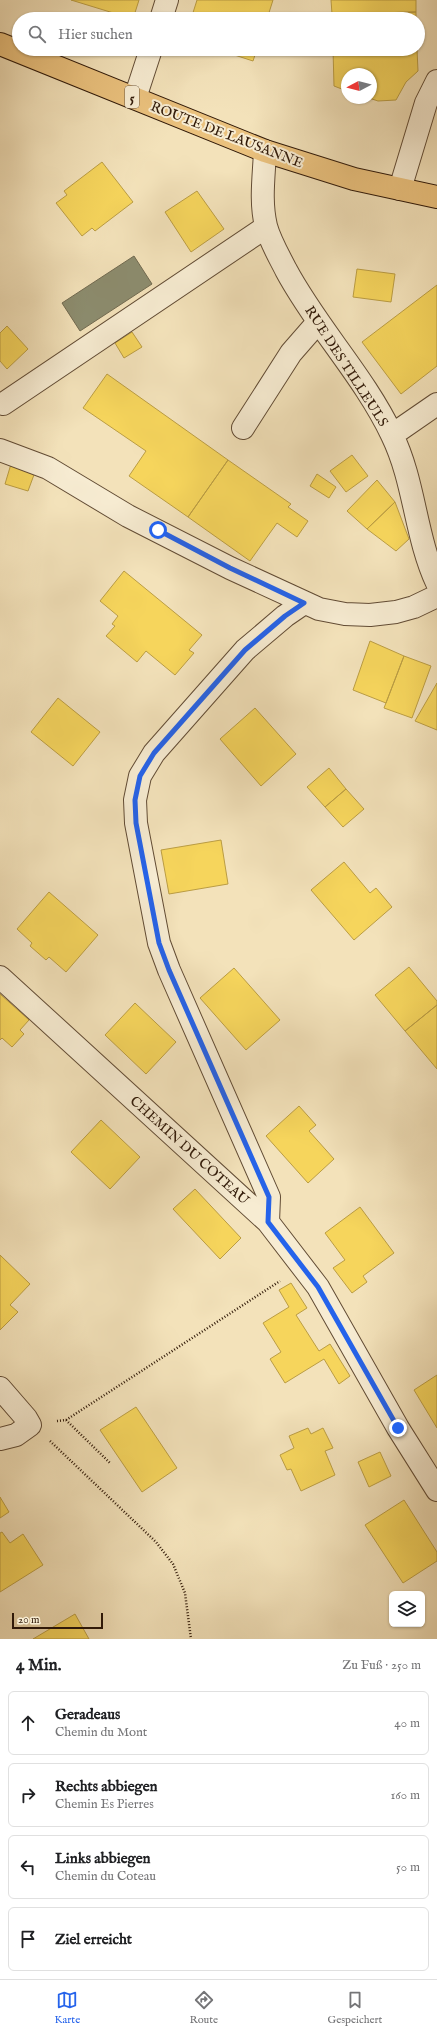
<!DOCTYPE html>
<html lang="de">
<head>
<meta charset="utf-8">
<style>
  body { margin:0; font-family:"IM FELL English",serif; background:#f2f2f2; color:#202124 }
  .controls { position:absolute; right:12px; bottom:12px; display:grid; overflow:hidden; border-radius:6px; box-shadow:0 1px 3px #0004 }
  .controls button { width:36px; height:36px; display:grid; place-items:center; padding:0; border:0; border-bottom:1px solid #e0e0e0; background:#fff; color:#202124; font:20px sans-serif }
  .compass { position:absolute; left:341px; top:68px; width:36px; height:36px; border-radius:50%; background:#fff; box-shadow:0 1px 3px #0004; rotate:263deg }
  .scale { position:absolute; left:12px; bottom:10px; width:91px; box-sizing:border-box; padding-left:4px; border:2px solid #311a09; border-top:0; font-size:11px; line-height:14px; white-space:nowrap; color:#311a09; -webkit-text-stroke:3px #f7ecd2; paint-order:stroke }
  .stop { position:absolute; width:12px; height:12px; margin:-9px; border:3px solid #2563eb; border-radius:50%; background:#fff }
  .stop.end { background:#2563eb; border-color:#fff; box-shadow:0 1px 4px #0008 }
  .list { margin:0; padding:0; list-style:none }
  h2 { display:flex; justify-content:space-between; align-items:center; height:52px; margin:0; padding:0 16px; font-size:17px }
  h2 small { font-size:13px; font-weight:400; color:#757577 }
  .list li { display:grid; grid-template-columns:26px 1fr auto; gap:12px; align-items:center; box-sizing:border-box; height:64px; margin:0 8px 8px; padding:0 8px; border:1px solid #e0e0e0; border-radius:6px }
  .list b { display:block; font-size:15px; white-space:nowrap }
  .list p { margin:0; font-size:13px; white-space:nowrap; color:#757577 }
  .list em { font-size:13px; font-style:normal; color:#757577 }
  .icon { flex:none; width:22px; height:22px; fill:none; stroke:currentColor; stroke-width:2; stroke-linecap:round; stroke-linejoin:round }
  .map { position:relative; flex:none; width:437px; height:1639px; overflow:hidden }
  .search { position:absolute; background:#fff; box-shadow:0 1px 3px #0004; left:12px; right:12px; top:12px; height:44px; display:flex; align-items:center; gap:10px; box-sizing:border-box; padding:0 14px; border-radius:22px; color:#757577; font-size:15px }
  .sheet { height:340px; background:#fff }
  nav { display:flex; justify-content:space-around; align-items:center; box-sizing:border-box; height:56px; border-top:1px solid #e0e0e0; background:#fff; font-size:11px; color:#757577 }
  nav a { display:grid; justify-items:center; gap:2px }
  nav .on { color:#2563eb }
  .map>svg:first-child { display:block }
  .homes { fill:#f6d55c; stroke:#bb9d43 }
  .industry { fill:#8c8c6e; stroke:#716a50 }
  .lines { fill:none; stroke-linecap:round; stroke-linejoin:round }
  .minor-casing { stroke:#624c35; stroke-width:24 }
  .major-casing { stroke:#311a09; stroke-width:24 }
  .path { stroke:#311a09; stroke-width:2.5; stroke-dasharray:1 2; stroke-linecap:butt }
  .minor { stroke:#f7ecd2; stroke-width:22 }
  .major { stroke:#eac17d; stroke-width:22 }
  .route { stroke:#2563eb; stroke-width:5 }
  .labels { text-anchor:middle; stroke-width:4; stroke-linejoin:round; paint-order:stroke }
  .shield { fill:#f7ecd2; stroke:#6c5945; stroke-width:1 }
  .shield-label { font-size:13px; font-weight:bold; fill:#311a09 }
  .street-label { font-size:14px; fill:#311a09; stroke:#f7ecd2 }
</style>
</head>
<body>
<div class="map">
<svg width="437" height="1639" viewBox="0 0 437 1639">
  <rect width="100%" height="100%" fill="#f3e2ba"/>
  <filter id="stains"><feTurbulence type="fractalNoise" baseFrequency=".005" numOctaves="4"/><feColorMatrix values="0 0 0 0 .2 0 0 0 0 .09 0 0 0 0 .02 0 0 0 .5 -.17"/></filter>
  <radialGradient id="worn" r=".72"><stop offset=".6" stop-color="#630" stop-opacity="0"/><stop offset="1" stop-color="#630" stop-opacity=".3"/></radialGradient>
  <!-- homes -->
  <path class="homes" d="M71,0H139L133,19Z
    M197,0H273L267,19H191Z
    M331,0H416V12L332,14Z
    M416,12V19H332V14Z
    M216,49H257L253,61Z
    M333,49H417L418,71L406,82L396,100L378,101L369,98H371V74H347V91L334,86Z
    M102,162L133,202L95,231L92,228L82,236L56,203L67,195L64,191Z
    M197,191L224,229L191,252L165,212Z
    M357,269L395,274L391,302L353,297Z
    M437,285V366L401,394L362,342Z
    M7,326L28,349L7,369L0,361V333Z
    M132,332L142,347L124,358L115,343Z
    M107,374L228,460L188,517L129,476L146,451L83,408Z
    M352,455L368,476L346,492L330,471Z
    M228,460L291,504L288,507L308,521L297,537L277,523L250,561L188,517Z
    M11,464L35,472L28,491L5,484Z
    M317,474L336,487L329,498L310,486Z
    M377,480L395,502L367,529L347,511Z
    M395,502L409,539L396,551L367,529Z
    M124,571L202,635L189,650L194,653L175,675L146,651L137,662L106,636L115,626L112,624L118,616L100,601Z
    M370,641L404,656L386,703L353,690Z
    M404,656L431,666L412,718L384,708Z
    M437,683V730L415,721Z
    M58,698L100,732L73,766L31,732Z
    M255,708L296,754L261,786L220,739Z
    M329,768L346,789L325,807L307,787Z
    M346,789L364,809L343,827L325,807Z
    M221,840L228,884L169,894L161,850Z
    M344,862L370,893L376,888L392,907L354,940L311,890Z
    M49,892L98,935L66,972L49,957L46,960L30,946L32,943L17,929Z
    M409,967L437,1001V1005L405,1031L375,995Z
    M234,968L280,1020L246,1050L200,998Z
    M0,994L29,1020L20,1030L24,1034L12,1047L2,1038L0,1040Z
    M135,1003L176,1042L146,1074L105,1035Z
    M437,1005V1069L405,1031Z
    M299,1106L316,1125L309,1131L334,1159L308,1183L266,1136Z
    M101,1120L140,1157L110,1189L71,1152Z
    M195,1189L241,1238L220,1259L173,1209Z
    M360,1207L394,1253L363,1276L367,1282L352,1293L333,1268L345,1260L325,1233Z
    M0,1255L30,1284L10,1305L18,1312L0,1330Z
    M291,1283L307,1308L296,1315L319,1351L330,1344L350,1376L339,1384L324,1359L285,1383L270,1359L281,1352L263,1323L289,1307L279,1290Z
    M437,1375V1428L414,1390Z
    M136,1407L177,1468L142,1492L100,1430Z
    M308,1428L311,1434L323,1428L333,1448L325,1451L335,1475L301,1491L291,1469L287,1470L280,1455L294,1448L289,1436Z
    M380,1452L391,1476L369,1487L358,1462Z
    M0,1497L9,1512L0,1518Z
    M404,1500L437,1552V1561L403,1583L365,1525Z
    M2,1532L10,1543L23,1534L43,1565L0,1592V1533Z
    M75,1614L89,1639H33Z"/>
  <!-- industry -->
  <path class="industry" d="M134,256L152,284L80,331L62,303Z"/>
  <g class="lines">
    <defs>
      <path id="minor" d="M161,19L167,0
        M135,98L151,49
        M265,151C264,176 260,201 266,226C270,241 279,256 286,270C317,328 364,376 392,435C415,482 415,536 437,583
        M400,189L426,103L437,81
        M3,404L266,227
        M243,428L291,353L318,322
        M392,435L437,404
        M0,450L48,468L128,516L230,568L319,609L345,614L370,615L396,612L414,607L437,596
        M0,977L268,1222L318,1287L398,1428L437,1490
        M268,1222L269,1197L169,970L159,943L136,823L135,800L140,776L154,753L245,650L285,616L304,603
        M0,1388L26,1418L30,1425L16,1435L0,1439"/>
      <path id="major" d="M0,44L265,151L354,179L437,197"/>
    </defs>
    <!-- minor casing -->
    <use href="#minor" class="minor-casing"/>
    <!-- major casing -->
    <use href="#major" class="major-casing"/>
    <!-- path -->
    <path class="path" d="M66,1420L280,1281
      M57,1421L66,1420L110,1463
      M50,1441L156,1542L173,1564L185,1593L191,1639"/>
    <!-- minor -->
    <use href="#minor" class="minor"/>
    <!-- major -->
    <use href="#major" class="major"/>
  </g>
  <g class="lines">
    <!-- route -->
    <path class="route" d="M158,530L230,568L304,603L285,616L245,650L154,753L140,776L135,800L136,823L159,943L169,970L269,1197L268,1222L318,1287L398,1428"/>
  </g>
  <g class="labels">
    <!-- shield labels -->
    <rect class="shield" x="125" y="86" width="14" height="22" rx="3"/>
    <g class="shield-label">
      <text x="132" y="102">5</text>
    </g>
    <!-- street labels -->
    <g class="street-label">
      <text transform="translate(227 134) rotate(21)" y="5">ROUTE DE LAUSANNE</text>
      <text transform="translate(347 366) rotate(57)" y="5">RUE DES TILLEULS</text>
      <text transform="translate(190 1150) rotate(42)" y="5">CHEMIN DU COTEAU</text>
    </g>
  </g>
  <rect width="100%" height="100%" filter="url(#stains)"/>
  <rect width="100%" height="100%" fill="url(#worn)"/>
</svg>
<div class="controls">
<button><svg class="icon" aria-label="layers" viewBox="0 0 24 24"><path d="M12 4l9 5-9 5-9-5zM3 14l9 5 9-5"/></svg></button>
</div>
<svg class="compass" viewBox="-18 -18 36 36"><path d="M0-13l5 13h-10z" fill="#e53935"/><path d="M0 13l5-13h-10z" fill="#757577"/></svg>
<div class="scale">20 m</div>
<div class="stop" style="left:158px;top:530px"></div>
<div class="stop end" style="left:398px;top:1428px"></div>
<div class="search"><svg class="icon" aria-label="search" viewBox="0 0 24 24"><circle cx="10" cy="10" r="6"/><path d="M15 15l6 6"/></svg>Hier suchen</div>
</div>
<section class="sheet">
<h2>4 Min.<small>Zu Fuß · 250 m</small></h2>
<ul class="list">
<li><svg class="icon" aria-label="ahead" viewBox="0 0 24 24"><path d="M12 20V5M6 11l6-6 6 6"/></svg><div><b>Geradeaus</b><p>Chemin du Mont</p></div><em>40 m</em></li>
<li><svg class="icon" aria-label="right" viewBox="0 0 24 24"><path d="M7 20v-9h11M14 6l5 5-5 5"/></svg><div><b>Rechts abbiegen</b><p>Chemin Es Pierres</p></div><em>160 m</em></li>
<li><svg class="icon" aria-label="left" viewBox="0 0 24 24"><path d="M17 20v-9H6M10 6l-5 5 5 5"/></svg><div><b>Links abbiegen</b><p>Chemin du Coteau</p></div><em>50 m</em></li>
<li><svg class="icon" aria-label="arrive" viewBox="0 0 24 24"><path d="M6 21V4h12l-3 4 3 4H6"/></svg><div><b>Ziel erreicht</b></div></li>
</ul>
</section>
<nav>
<a class="on"><svg class="icon" aria-label="map" viewBox="0 0 24 24"><path d="M3 6l6-2 6 2 6-2v14l-6 2-6-2-6 2zM9 4v14M15 6v14"/></svg>Karte</a>
<a><svg class="icon" aria-label="directions" viewBox="0 0 24 24"><path d="M12 3l9 9-9 9-9-9zM9 14v-3h6M13 9l2 2-2 2"/></svg>Route</a>
<a><svg class="icon" aria-label="saved" viewBox="0 0 24 24"><path d="M7 4h10v16l-5-4-5 4z"/></svg>Gespeichert</a>
</nav>
</body>
</html>
